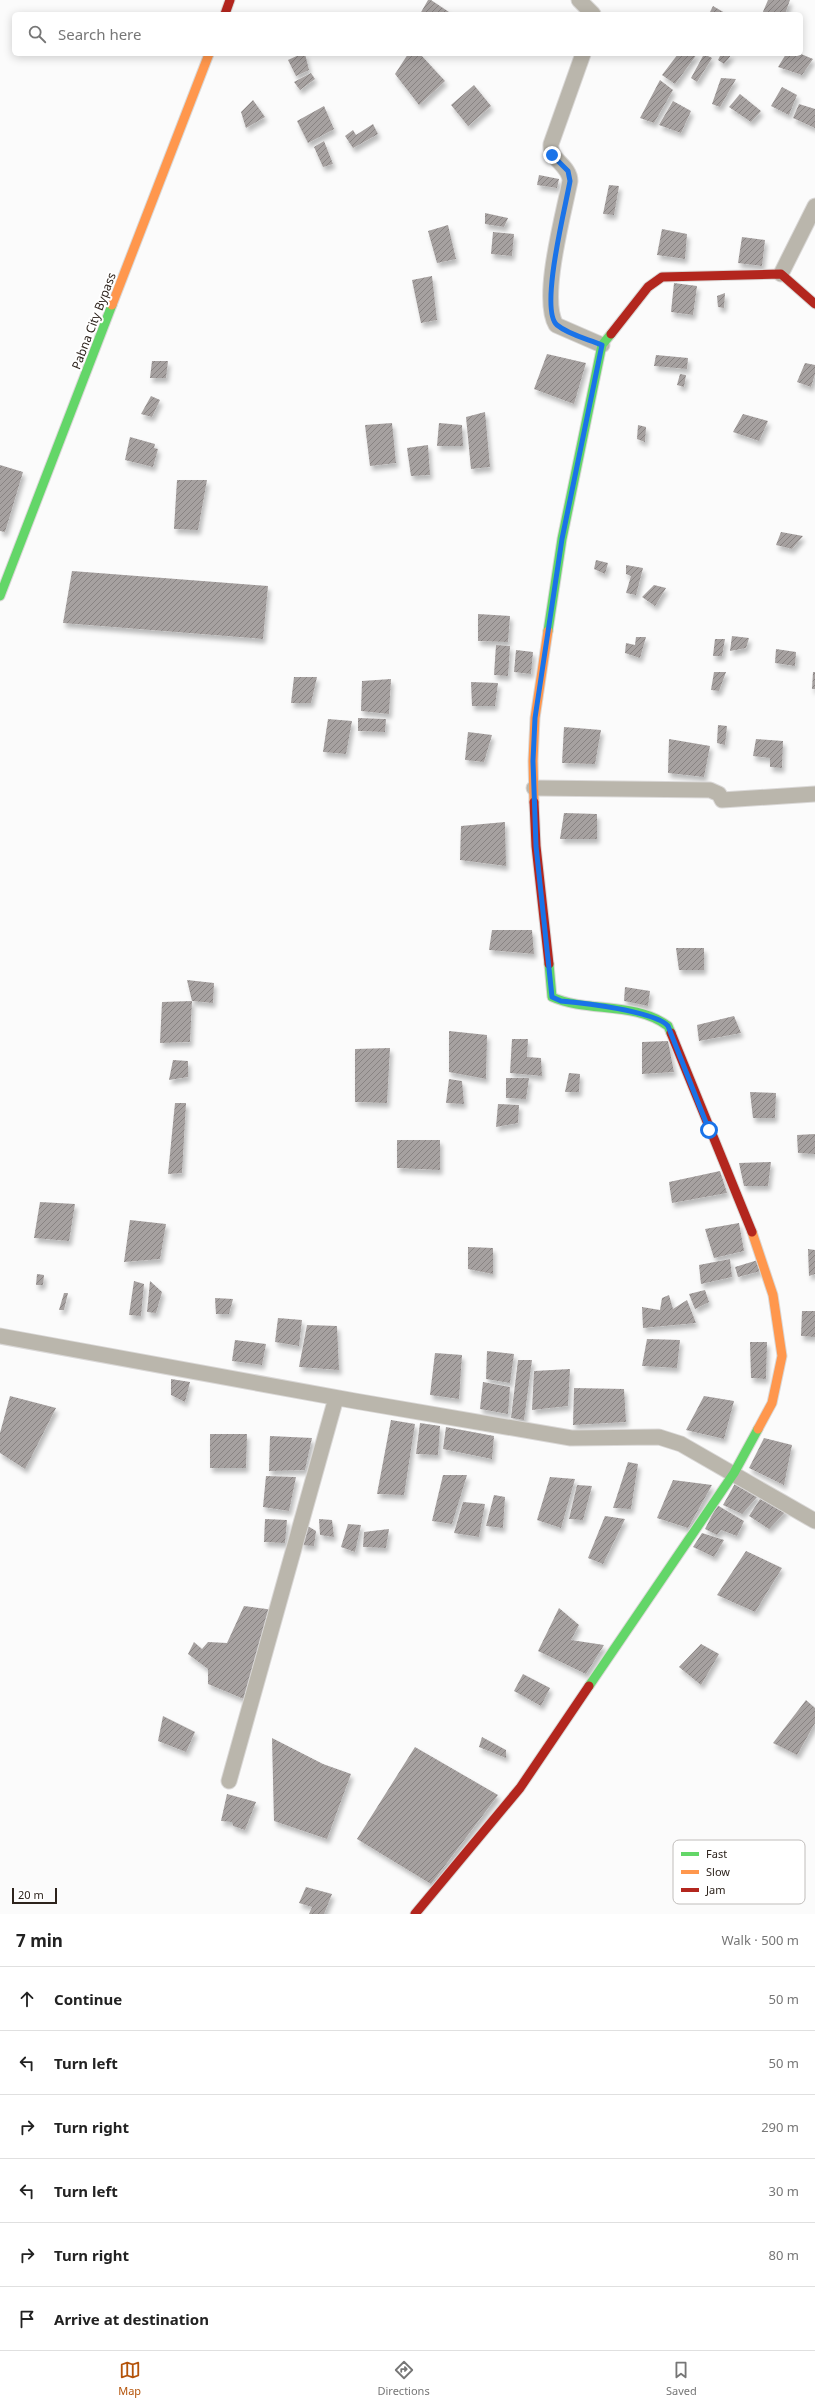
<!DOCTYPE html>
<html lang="en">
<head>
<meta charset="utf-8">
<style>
  body { margin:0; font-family:"Noto Sans",sans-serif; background:#f6f6f6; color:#222 }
  .scale { position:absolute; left:12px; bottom:10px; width:45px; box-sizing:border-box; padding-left:4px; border:2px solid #2d231c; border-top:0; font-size:11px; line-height:14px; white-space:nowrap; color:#2d231c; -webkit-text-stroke:3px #fff; paint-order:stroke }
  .stop { position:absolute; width:12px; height:12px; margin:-9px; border:3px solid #1a73e8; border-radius:50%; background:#fff }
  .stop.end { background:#1a73e8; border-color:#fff; box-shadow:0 1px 4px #0008 }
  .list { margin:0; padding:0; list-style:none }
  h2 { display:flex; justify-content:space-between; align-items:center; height:52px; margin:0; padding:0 16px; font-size:17px }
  h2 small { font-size:13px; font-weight:400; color:#767676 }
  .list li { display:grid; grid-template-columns:26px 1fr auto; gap:12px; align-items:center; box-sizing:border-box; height:64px; padding:0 16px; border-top:1px solid #e0e0e0 }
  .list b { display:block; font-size:15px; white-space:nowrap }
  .list em { font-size:13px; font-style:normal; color:#767676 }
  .icon { flex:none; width:22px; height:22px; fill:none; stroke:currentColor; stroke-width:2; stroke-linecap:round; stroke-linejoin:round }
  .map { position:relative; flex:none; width:815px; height:1914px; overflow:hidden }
  .search { position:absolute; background:#fff; box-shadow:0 2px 10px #0003; left:12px; right:12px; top:12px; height:44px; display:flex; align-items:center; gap:10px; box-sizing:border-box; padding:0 14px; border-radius:6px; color:#767676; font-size:15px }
  .sheet { height:436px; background:#fff }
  nav { display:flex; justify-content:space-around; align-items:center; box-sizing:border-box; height:56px; border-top:1px solid #e0e0e0; background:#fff; font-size:11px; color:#767676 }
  nav a { display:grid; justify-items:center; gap:2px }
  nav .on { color:#b45309 }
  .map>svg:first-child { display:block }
  .building { fill:url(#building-hatch); filter:url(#shadow) }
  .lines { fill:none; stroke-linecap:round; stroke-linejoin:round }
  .street-casing { stroke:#dad8d7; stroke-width:17 }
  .fast-casing { stroke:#dad8d7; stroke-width:11 }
  .slow-casing { stroke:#dad8d7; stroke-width:11 }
  .jam-casing { stroke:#dad8d7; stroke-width:11 }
  .street { stroke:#bab6ac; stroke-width:15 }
  .fast { stroke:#63d668; stroke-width:9 }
  .slow { stroke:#ff974d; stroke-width:9 }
  .jam { stroke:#b3261e; stroke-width:9 }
  .route { stroke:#1a73e8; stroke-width:5 }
  .labels { text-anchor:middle; stroke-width:4; stroke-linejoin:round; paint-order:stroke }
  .street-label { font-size:12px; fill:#2d231c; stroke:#fff }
  .key { fill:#fff; stroke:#c0bdbb; stroke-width:1 }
  .key-label { font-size:11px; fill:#2d231c }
</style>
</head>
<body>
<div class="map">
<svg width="815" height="1914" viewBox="0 0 815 1914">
  <defs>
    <pattern id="building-hatch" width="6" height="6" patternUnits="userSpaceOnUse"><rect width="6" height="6" fill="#a6a1a0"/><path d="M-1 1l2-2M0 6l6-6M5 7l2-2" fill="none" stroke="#888382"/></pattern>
    <filter id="shadow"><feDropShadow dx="2.5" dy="4.5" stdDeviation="2" flood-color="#0004"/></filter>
  </defs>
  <rect width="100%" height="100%" fill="#fbfbfb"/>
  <!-- building -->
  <path class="building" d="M428,0H431L449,12L420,14Z
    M768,0H790L785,14H762Z
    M713,6L725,13L724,14H709Z
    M301,54H305L309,70L296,76L288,60Z
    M408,54H420L445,81L419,105L395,74Z
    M678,54H697L675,84L662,75Z
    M704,54L712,58L697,82L691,78Z
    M721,54H732L724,64L718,60Z
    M786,54H801L813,59L802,75L778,67Z
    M311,73L315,79L300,90L294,82Z
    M721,78L736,79L720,107L712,104Z
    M660,80L673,90L654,123L640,118Z
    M474,85L491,106L468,126L451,105Z
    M782,87L797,95L789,115L771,106Z
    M740,94L761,111L751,122L729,107Z
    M253,100L265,117L246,128L241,112Z
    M673,101L691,111L681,133L659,125Z
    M799,104L815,109V128L793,118Z
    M324,106L334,129L308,143L297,121Z
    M373,124L378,134L353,148L345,136L353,130L356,135Z
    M324,141L333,164L323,167L314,147Z
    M539,175L559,179L557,188L537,185Z
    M609,185L619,186L614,215L603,214Z
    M485,213L508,218L504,227L485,224Z
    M448,225L456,259L437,263L428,231Z
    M662,229L687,234L685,259L657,255Z
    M493,232L514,234L512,256L491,254Z
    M742,237L765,240L762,266L738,263Z
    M432,276L437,320L421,323L412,280Z
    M674,283L697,286L693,315L671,312Z
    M725,293L724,308L718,307L717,296Z
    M547,354L586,363L574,404L534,389Z
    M656,355L688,358L687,369L654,366Z
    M152,361H168L166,378H150Z
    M805,363L815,365V374L811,387L797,382Z
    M680,374L686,375L684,387L677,385Z
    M151,396L160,400L152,417L141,414Z
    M485,412L490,467L471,469L466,417Z
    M743,414L768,421L759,441L733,432Z
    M392,423L396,463L370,466L365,425Z
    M439,423L462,425L463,446H437Z
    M638,425L646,427L645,442L637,439Z
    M130,437L155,444L154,448L158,449L153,467L125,460Z
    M428,445L430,475L411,476L407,448Z
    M0,465L23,472L5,532L0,531Z
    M177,480H207L198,530L174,529Z
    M781,532L803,536L792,549L776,545Z
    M596,560L608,563L605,574L594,569Z
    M626,565L643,568L636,595L626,593L631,576L626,574Z
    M72,571L268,586L263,639L63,623Z
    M654,585L666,588L655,606L642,597Z
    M478,614L510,616L508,642L478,641Z
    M732,636L749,638L746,648L730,651Z
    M636,637H646L640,658L625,653L626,643L635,645Z
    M715,639H725L722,656H713Z
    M496,645L510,646L508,676L494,675Z
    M776,649L796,652L795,666L775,663Z
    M516,650L533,652L531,674L514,672Z
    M714,672H726L719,691L711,690Z
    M813,672H815V689H812Z
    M294,677H317L311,703H291Z
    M391,679L389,714L361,711L362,681Z
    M471,682L498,683L495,706H472Z
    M358,718L386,719L385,732L358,731Z
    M328,719L352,721L346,754L323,752Z
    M718,725L727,726L725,745L717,743Z
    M564,727L601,730L595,764L562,763Z
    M468,732L492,735L484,762L465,760Z
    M669,739L710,746L704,777L668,773Z
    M756,739L783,741L782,768L770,767V758L753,756Z
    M564,813L597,814V839H560Z
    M505,822L506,866L460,860L461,826Z
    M492,930H532L534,954L489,950Z
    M676,948H704V970H679Z
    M187,980L214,983L213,1003L192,1001Z
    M625,987L650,991L648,1006L624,1001Z
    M192,1001L190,1042L160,1043L162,1002Z
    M734,1016L741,1033L699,1041L697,1025Z
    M449,1031L487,1035L486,1079L449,1072Z
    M512,1039H528L527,1057L541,1058L542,1076L510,1073Z
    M668,1041L674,1072L642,1074V1042Z
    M390,1048L387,1103L355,1102V1049Z
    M173,1060L188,1061V1077L169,1080Z
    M569,1073L580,1074L579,1092H565Z
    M506,1078H529L526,1099L506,1098Z
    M449,1079L462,1081L464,1104L446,1103Z
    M750,1092L776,1093L775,1118H753Z
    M175,1103H186L182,1173L168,1174Z
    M498,1104L519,1105L518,1123L496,1127Z
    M815,1134V1154L798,1153L797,1135Z
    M397,1140H440V1170L397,1168Z
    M771,1162L768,1186H744L739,1163Z
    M720,1171L727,1193L672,1203L669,1182Z
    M40,1202L75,1204L69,1241L34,1238Z
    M130,1220L166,1224L160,1259L124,1262Z
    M739,1223L744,1251L714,1258L705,1229Z
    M468,1247L493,1248V1274L468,1269Z
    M808,1249L815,1250V1274L809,1276Z
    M730,1259L732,1277L701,1284L699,1265Z
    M758,1260L761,1271L738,1277L735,1267Z
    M37,1274L44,1275L43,1285H36Z
    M134,1281L144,1284L141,1316L129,1315Z
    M150,1281L162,1292L156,1313L147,1312Z
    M705,1290L709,1302L695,1309L689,1294Z
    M64,1293H68L64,1310H59Z
    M669,1295L673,1309L687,1300L696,1323L643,1328L642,1307L660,1310L662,1298Z
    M215,1298L233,1299L229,1314H216Z
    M802,1311H815V1337L801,1336Z
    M278,1318L302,1320L299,1346L275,1342Z
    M307,1325L337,1326L339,1370L299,1367Z
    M647,1339L680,1340L677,1368L642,1366Z
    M235,1340L266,1344L262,1365L232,1361Z
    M750,1342H767L766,1379L751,1378Z
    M487,1351L514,1354L510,1383L486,1379Z
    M435,1353L462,1355L459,1399L430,1395Z
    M518,1360H532L524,1420L511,1418Z
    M570,1369L568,1406L532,1410L534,1371Z
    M171,1379L190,1382L185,1402L171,1395Z
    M483,1382L510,1387L508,1414L480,1409Z
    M574,1388L624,1389L626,1422L573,1425Z
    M10,1396L56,1408L25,1469L0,1453V1433Z
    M704,1396L734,1401L724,1439L686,1430Z
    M391,1420L415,1424L404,1495L377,1494Z
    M420,1423L440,1426L438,1455L416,1454Z
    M446,1427L494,1436L492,1459L443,1449Z
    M210,1434H247L246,1468H210Z
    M270,1436L312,1438L305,1470L269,1471Z
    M764,1438L792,1445L784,1485L749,1468Z
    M628,1462L638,1464L631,1509L613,1508Z
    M443,1475H467L452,1524L432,1521Z
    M266,1476L296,1477L289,1511L263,1507Z
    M550,1477L575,1479L561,1528L537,1520Z
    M673,1480L712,1485L688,1528L657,1518Z
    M737,1480L758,1496L742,1514L723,1505Z
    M577,1485L592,1486L583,1520L569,1519Z
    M494,1495L505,1497L503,1528L486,1526Z
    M762,1496L787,1510L769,1529L749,1516Z
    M463,1502L485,1504L479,1537L454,1533Z
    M717,1505L744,1521L737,1536L721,1530L717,1535L705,1529Z
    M605,1516L625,1519L603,1564L588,1558Z
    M265,1519L287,1520L285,1543L264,1542Z
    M319,1519L332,1520L334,1537L320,1535Z
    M348,1524L361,1525L355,1552L341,1547Z
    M306,1525L316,1531L314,1546L301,1545Z
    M389,1529L386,1548L363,1547L364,1532Z
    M702,1533L724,1540L714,1557L693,1547Z
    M746,1551L782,1568L755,1612L717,1595Z
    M244,1606L274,1610L244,1699L208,1684V1669L188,1654L194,1642L202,1649L208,1642L227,1643Z
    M559,1608L579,1625L571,1640L604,1645L586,1674L538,1651Z
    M701,1644L719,1654L701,1685L679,1667Z
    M523,1674L550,1688L541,1706L514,1691Z
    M806,1700L815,1708V1723L797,1755L773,1743Z
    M163,1716L195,1732L186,1752L158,1741Z
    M482,1737L506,1750V1758L479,1747Z
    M272,1738L323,1764L351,1774L327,1839L274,1821Z
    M415,1747L498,1795L431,1884L357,1839Z
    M227,1794L256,1802L245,1830L233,1826L232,1822L221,1821Z
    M306,1887L332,1894L324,1914H309L312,1907L299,1903Z"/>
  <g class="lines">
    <defs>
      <path id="street" d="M579,0L593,14
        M583,54L551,144C549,160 570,165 570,181C564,213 540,298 556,325L602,345
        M781,274L815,206
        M534,788L710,790L719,794L722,800L815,794
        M0,1336L355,1401L571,1438L659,1437L681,1444L815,1521
        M229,1781L336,1398"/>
      <path id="fast" d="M0,596L112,305
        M548,631L562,539L602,345L611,334
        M549,964L552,997C588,1013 634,1001 668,1026L671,1033
        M589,1686L734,1473L758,1429"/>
      <path id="slow" d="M112,305L209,54
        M534,802L533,761L535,718L548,631
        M752,1232L773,1295L782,1356L772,1403L758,1429"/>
      <path id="jam" d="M225,14L230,0
        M611,334L648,287L662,277L781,274L815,304
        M534,802L536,846L549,964
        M671,1033L752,1232
        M415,1914L520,1788L589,1686"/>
    </defs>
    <!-- street casing -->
    <use href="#street" class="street-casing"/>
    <!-- fast casing -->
    <use href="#fast" class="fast-casing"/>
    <!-- slow casing -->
    <use href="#slow" class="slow-casing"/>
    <!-- jam casing -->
    <use href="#jam" class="jam-casing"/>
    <!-- street -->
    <use href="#street" class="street"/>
    <!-- fast -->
    <use href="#fast" class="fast"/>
    <!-- slow -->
    <use href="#slow" class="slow"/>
    <!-- jam -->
    <use href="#jam" class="jam"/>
  </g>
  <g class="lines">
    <!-- route -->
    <path class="route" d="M552,155L568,171L570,181C566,205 539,310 557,325C569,335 588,339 602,345L562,539L535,718L533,761L536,846L552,997L561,1001C583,1003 655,1011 668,1026L709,1130"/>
  </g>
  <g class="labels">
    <!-- street labels -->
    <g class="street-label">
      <text transform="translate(94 321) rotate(-69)" y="4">Pabna City Bypass</text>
    </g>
  </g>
  <!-- legend -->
  <rect x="673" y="1840" width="132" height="64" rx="6" class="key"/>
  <rect x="681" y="1852" width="18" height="4" fill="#63d668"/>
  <rect x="681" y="1870" width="18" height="4" fill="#ff974d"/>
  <rect x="681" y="1888" width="18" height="4" fill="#b3261e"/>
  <g class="key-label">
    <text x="706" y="1858">Fast</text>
    <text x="706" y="1876">Slow</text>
    <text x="706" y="1894">Jam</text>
  </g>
</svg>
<div class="scale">20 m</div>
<div class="stop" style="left:709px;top:1130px"></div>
<div class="stop end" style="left:552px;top:155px"></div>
<div class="search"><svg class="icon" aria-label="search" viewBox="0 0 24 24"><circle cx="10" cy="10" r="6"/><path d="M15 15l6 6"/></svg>Search here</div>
</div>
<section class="sheet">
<h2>7 min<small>Walk · 500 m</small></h2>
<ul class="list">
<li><svg class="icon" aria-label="ahead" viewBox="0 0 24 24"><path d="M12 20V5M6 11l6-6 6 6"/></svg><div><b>Continue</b></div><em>50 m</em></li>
<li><svg class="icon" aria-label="left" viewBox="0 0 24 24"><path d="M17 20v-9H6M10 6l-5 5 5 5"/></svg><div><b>Turn left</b></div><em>50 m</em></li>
<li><svg class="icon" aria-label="right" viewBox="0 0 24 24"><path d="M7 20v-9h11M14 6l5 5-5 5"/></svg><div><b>Turn right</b></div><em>290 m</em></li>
<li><svg class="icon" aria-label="left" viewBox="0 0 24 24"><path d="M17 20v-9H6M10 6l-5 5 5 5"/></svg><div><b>Turn left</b></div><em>30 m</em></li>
<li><svg class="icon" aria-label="right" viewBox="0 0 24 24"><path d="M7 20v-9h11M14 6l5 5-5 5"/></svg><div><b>Turn right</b></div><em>80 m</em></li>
<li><svg class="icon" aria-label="arrive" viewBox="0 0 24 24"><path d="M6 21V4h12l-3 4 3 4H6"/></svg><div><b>Arrive at destination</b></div></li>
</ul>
</section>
<nav>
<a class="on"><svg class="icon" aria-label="map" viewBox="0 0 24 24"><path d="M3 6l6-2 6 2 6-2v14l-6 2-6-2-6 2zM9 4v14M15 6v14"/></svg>Map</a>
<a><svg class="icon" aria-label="directions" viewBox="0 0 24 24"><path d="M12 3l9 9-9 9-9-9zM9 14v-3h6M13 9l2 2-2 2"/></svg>Directions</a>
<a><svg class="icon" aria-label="saved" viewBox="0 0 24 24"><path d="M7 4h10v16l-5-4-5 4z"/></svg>Saved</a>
</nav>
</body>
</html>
